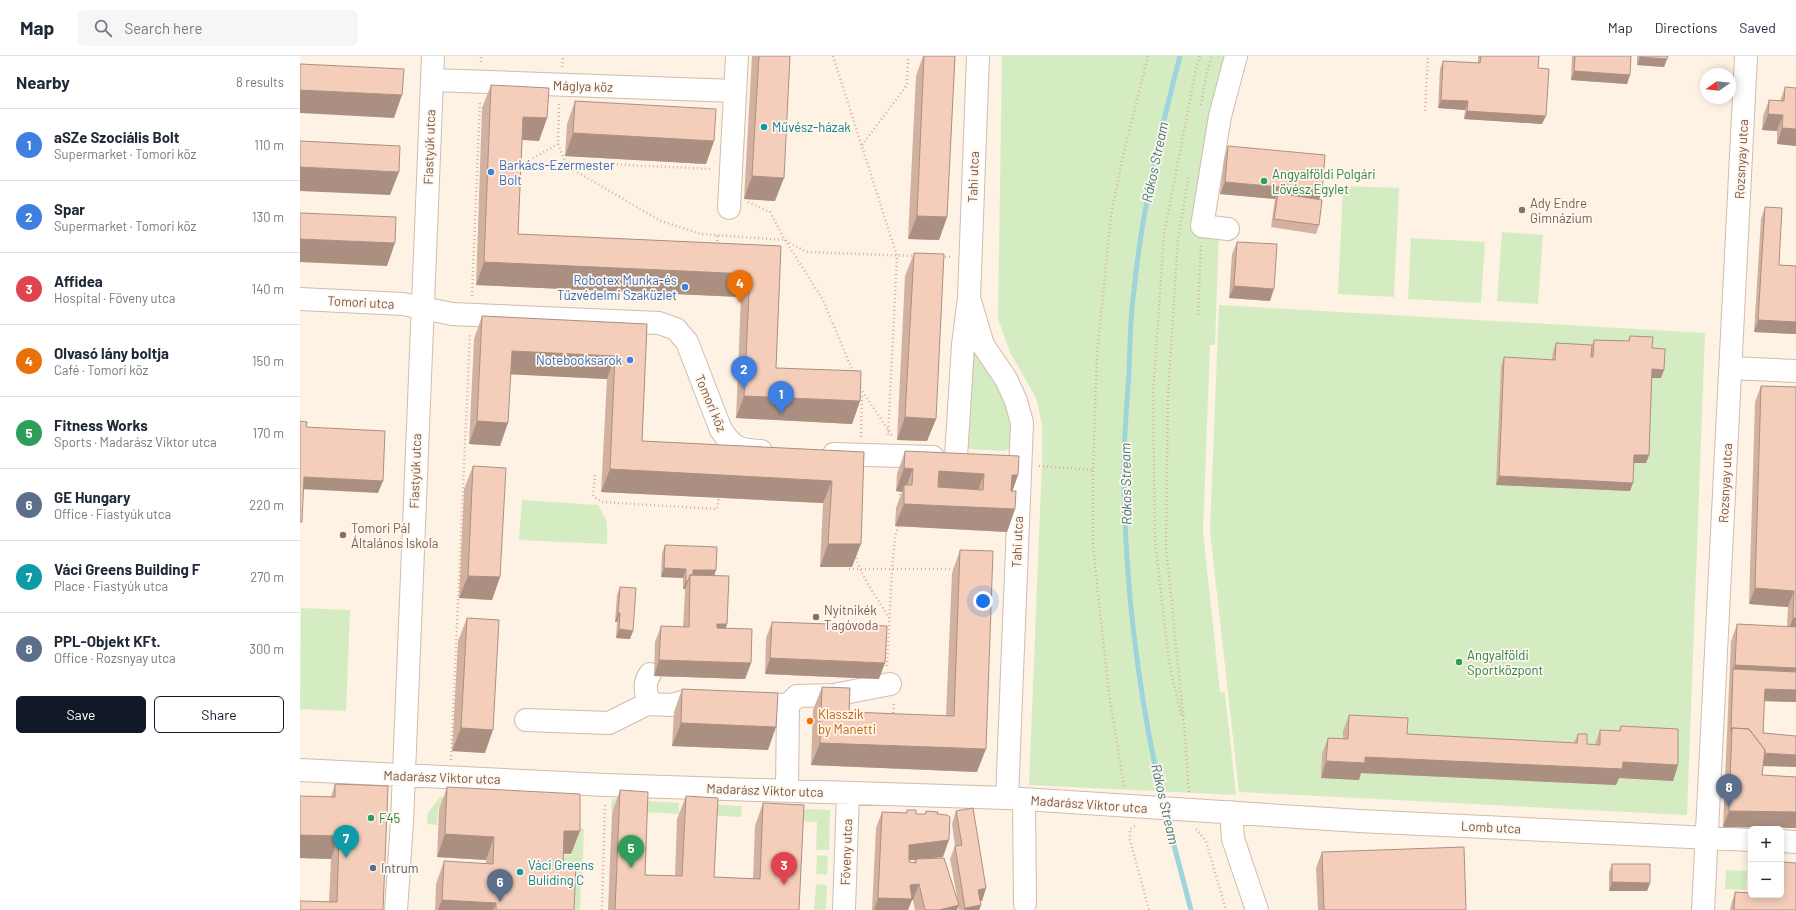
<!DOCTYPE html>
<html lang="en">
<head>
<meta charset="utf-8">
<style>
  body { margin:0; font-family:Barlow,sans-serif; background:#f6f6f7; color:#1f2937 }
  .controls { position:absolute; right:12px; bottom:12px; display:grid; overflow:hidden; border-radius:6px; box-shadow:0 2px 10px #0003 }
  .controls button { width:36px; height:36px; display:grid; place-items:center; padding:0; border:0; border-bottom:1px solid #e0e1e3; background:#fff; color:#1f2937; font:20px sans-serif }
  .compass { position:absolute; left:1400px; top:12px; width:36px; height:36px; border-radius:50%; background:#fff; box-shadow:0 2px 10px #0003; rotate:256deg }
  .you { position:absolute; left:683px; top:545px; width:14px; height:14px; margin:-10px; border:3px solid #fff; border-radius:50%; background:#1a73e8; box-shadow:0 0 0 6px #1a73e833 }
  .badge { display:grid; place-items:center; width:26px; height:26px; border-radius:50%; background:#111827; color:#fff; font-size:13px; font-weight:700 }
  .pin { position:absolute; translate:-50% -33px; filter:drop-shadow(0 1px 2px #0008) }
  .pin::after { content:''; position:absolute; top:21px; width:14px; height:12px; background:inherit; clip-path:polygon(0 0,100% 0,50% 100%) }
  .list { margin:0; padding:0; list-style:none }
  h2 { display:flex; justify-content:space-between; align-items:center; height:52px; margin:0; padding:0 16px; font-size:17px }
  h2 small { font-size:13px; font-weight:400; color:#747a83 }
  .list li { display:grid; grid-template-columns:26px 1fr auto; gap:12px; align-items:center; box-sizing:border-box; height:72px; padding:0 16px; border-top:1px solid #e0e1e3 }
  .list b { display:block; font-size:15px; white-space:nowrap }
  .list p { margin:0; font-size:13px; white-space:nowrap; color:#747a83 }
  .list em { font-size:13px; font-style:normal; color:#747a83 }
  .actions { display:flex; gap:8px; padding:12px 16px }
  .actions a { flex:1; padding:9px 0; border:1px solid #111827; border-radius:6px; text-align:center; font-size:14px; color:#111827 }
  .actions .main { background:#111827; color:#fff }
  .icon { flex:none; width:22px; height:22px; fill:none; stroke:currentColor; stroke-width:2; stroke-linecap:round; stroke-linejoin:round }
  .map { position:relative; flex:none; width:1496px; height:854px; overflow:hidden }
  header { display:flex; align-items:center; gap:24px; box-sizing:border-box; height:56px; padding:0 20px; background:#fff; border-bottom:1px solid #e0e1e3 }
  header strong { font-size:19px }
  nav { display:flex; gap:22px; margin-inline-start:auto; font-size:14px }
  .search { width:280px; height:36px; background:#f6f6f7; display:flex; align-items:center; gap:10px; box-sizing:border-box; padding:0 14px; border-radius:6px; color:#747a83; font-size:15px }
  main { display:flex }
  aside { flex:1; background:#fff }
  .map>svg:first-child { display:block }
  .green { fill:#d5ecc2 }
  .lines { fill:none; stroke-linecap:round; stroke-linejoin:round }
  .stream { stroke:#9dd5db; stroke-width:5 }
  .minor-casing { stroke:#d2bbac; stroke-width:24 }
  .path { stroke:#d9b19d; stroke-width:2.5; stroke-dasharray:1 3; stroke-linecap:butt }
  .minor { stroke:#fff; stroke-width:22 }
  .wall { fill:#d2b1a0; fill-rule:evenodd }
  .shaded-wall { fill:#ab9082 }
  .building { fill:#f4ceba; stroke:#ab9082; fill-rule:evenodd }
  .culture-dot { fill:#0f9aa8; stroke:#fff6ec; stroke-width:1.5 }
  .shop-dot { fill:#3f7fe0; stroke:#fff6ec; stroke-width:1.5 }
  .leisure-dot { fill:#2e9e5b; stroke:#fff6ec; stroke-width:1.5 }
  .education-dot { fill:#8d6e63; stroke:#fff6ec; stroke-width:1.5 }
  .food-dot { fill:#e8710a; stroke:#fff6ec; stroke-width:1.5 }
  .service-dot { fill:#5c6f8a; stroke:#fff6ec; stroke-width:1.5 }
  .labels { text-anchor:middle; stroke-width:3.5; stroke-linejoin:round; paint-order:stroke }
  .street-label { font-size:13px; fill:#785648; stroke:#fff6ec }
  .culture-label { font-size:13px; fill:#0d838f; stroke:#fff6ec; text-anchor:start }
  .shop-label { font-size:13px; fill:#366cbe; stroke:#fff6ec; text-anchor:end }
  .leisure-label { font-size:13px; fill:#27864d; stroke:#fff6ec; text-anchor:start }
  .education-label { font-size:13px; fill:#785e54; stroke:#fff6ec; text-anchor:start }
  .food-label { font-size:13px; fill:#c56008; stroke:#fff6ec; text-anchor:start }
  .service-label { font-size:13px; fill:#4e5e75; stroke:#fff6ec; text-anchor:start }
  .water-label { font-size:14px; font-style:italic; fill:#3b767e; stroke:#fff6ec }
</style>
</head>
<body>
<header>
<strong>Map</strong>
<div class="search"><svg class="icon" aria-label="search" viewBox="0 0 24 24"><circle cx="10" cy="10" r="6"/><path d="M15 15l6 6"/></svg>Search here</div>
<nav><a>Map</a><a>Directions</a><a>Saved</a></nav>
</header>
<main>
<aside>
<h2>Nearby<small>8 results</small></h2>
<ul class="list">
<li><span class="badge" style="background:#3f7fe0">1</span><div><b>aSZe Szociális Bolt</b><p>Supermarket · Tomori köz</p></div><em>110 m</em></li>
<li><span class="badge" style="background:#3f7fe0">2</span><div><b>Spar</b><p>Supermarket · Tomori köz</p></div><em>130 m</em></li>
<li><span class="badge" style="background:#e0444e">3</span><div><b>Affidea</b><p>Hospital · Föveny utca</p></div><em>140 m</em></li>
<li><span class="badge" style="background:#e8710a">4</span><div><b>Olvasó lány boltja</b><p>Café · Tomori köz</p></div><em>150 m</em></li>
<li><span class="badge" style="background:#2e9e5b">5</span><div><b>Fitness Works</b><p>Sports · Madarász Viktor utca</p></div><em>170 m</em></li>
<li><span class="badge" style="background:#5c6f8a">6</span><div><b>GE Hungary</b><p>Office · Fiastyúk utca</p></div><em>220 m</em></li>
<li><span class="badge" style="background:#0f9aa8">7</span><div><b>Váci Greens Building F</b><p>Place · Fiastyúk utca</p></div><em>270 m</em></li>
<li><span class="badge" style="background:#5c6f8a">8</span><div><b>PPL-Objekt KFt.</b><p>Office · Rozsnyay utca</p></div><em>300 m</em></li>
</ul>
<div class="actions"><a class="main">Save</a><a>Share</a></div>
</aside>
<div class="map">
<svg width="1496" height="854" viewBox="0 0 1496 854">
  <rect width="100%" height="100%" fill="#fdf2e4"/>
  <!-- green -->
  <path class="green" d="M702,0H936L902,170L919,173L915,289H910L903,476L920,636L925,637L936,739L729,729L742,406V368L736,342L710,296L698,263Z
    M1043,130L1099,132L1094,241L1038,238Z
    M1202,176L1243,179L1238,248L1197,245Z
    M1111,182L1185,186L1181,247L1108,243Z
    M919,249L1405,277L1387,759L939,736L910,475Z
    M676,290L704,338L713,361L710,392L705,395L670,393L665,389L669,291Z
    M222,444L298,449L307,466V488L219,484Z
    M1,552L50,554L46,655L0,653Z
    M140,741L185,743L184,754L138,753L137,769L127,768L128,757Z
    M312,743L379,747V758L311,754Z
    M407,748L442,750L441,761L406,759Z
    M466,751L530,754L529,794H516L517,766L465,764Z
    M274,772L284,773L282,820L256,819V798L271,799Z
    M517,799L528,800L527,819L516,818Z
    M1426,814L1447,815L1446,834L1425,833Z
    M269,824L281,825L280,854H268Z
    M516,828L527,829L526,854H514Z"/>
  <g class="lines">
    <!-- stream -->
    <path class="stream" d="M863,747C837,633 823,514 824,397C825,371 827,344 829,317C830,290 830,262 834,234C842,155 860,77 880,0
      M866,759L891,854"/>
    <defs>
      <path id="minor" d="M132,24L435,35
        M429,152L437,0
        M928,173L902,170L920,60L936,0
        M669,242L683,289L706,323L716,345L722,367L707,742
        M0,243L103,248L152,258L359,267L376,273L387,286L421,374C434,393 440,394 461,395
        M1431,312L1496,315
        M534,398L633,401
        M656,401L663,289L669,242L678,0
        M350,618C343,628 345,638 351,648
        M448,648L488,649L487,734
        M488,649L497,640L534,639L590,628
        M226,664L309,667L347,648L371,649L387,645L406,646
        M0,714L305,729L707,742L1059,765L1451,784
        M724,744L725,848
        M931,756L933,783L957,854
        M1481,785L1496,786
        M96,854L102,766L133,0
        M544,854L548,737
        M1403,854L1446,0"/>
    </defs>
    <!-- minor casing -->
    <use href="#minor" class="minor-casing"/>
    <!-- path -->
    <path class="path" d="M533,0L597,200L588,381
      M181,6V0
      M262,11L263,0
      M259,48L258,88L267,110L361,165L401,178L485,184L506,196L614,200
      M901,49L907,15L912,0
      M1125,55L1128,0
      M562,89L607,29L608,0
      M265,106L411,113
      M219,110L258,88
      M448,146L470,156L485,184L523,244L554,318
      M417,189V179
      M641,201H652
      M172,240L180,45
      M898,259L901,189
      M560,332L593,381
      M561,381L562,338
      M739,410L793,414
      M295,419L293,440L302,446L417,453L419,442
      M600,443L601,432
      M556,498C556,514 581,547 589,562
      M549,513H656
      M587,610L592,513L595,481L599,468
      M881,659L869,606L855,485L853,339L864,178L896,13L900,0
      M593,661L594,646
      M151,704L170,277
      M824,730L810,645L802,575L793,489V414L797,298L811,159L823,100L848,0
      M889,736L884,669L866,490L868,340L878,182L889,119
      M835,770L830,773V784L849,854
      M896,773L906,785L926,854
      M302,854L305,747"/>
    <!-- minor -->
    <use href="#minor" class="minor"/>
  </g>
  <!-- wall -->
  <path class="wall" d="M452,0H490L475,145L444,143Z
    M623,0H655L647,161L639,184L608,183L616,20Z
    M1178,0H1239L1238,12L1242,68L1164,63L1165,54L1138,52L1140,13L1143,5L1178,7Z
    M1272,0H1331L1327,28L1271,24Z
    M1337,0H1368L1367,3L1364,11L1337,9Z
    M191,29L247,62L239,85L222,84L218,178L481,190L476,312L560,345L552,368L436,362L441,241L176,229L182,52Z
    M1485,31L1496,90L1477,88V75L1462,74L1463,60L1469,44L1480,45Z
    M275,45L414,85L406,108L265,100L267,68Z
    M928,90L1019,144V169L1016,178L971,171L975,143L920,138L924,103Z
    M1465,151L1479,209L1496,210V278L1454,276L1461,163Z
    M937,186L970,245L929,242L932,198Z
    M614,197L636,363L627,385L597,384L605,220Z
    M182,260L347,268L342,385L564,396L552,511H520L523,447L301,436L307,323L211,318L200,390L169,388L174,283Z
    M1330,280L1352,292L1361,322H1352L1349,399L1346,407H1334L1330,435L1196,429L1201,310L1204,301L1252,304L1253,295L1256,287L1291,291L1294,284L1328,285Z
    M1461,330L1496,331V646L1464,645L1463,710L1462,719L1496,721V772L1423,771L1431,585L1437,568L1487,571L1488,551L1449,548L1455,346Z
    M605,395L718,419L712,435L715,453L707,476L595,470L596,452L602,436L596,435L597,418Z
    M173,410L200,521L192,544L159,542L164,433Z
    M365,489L416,514L414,520L426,572L451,607L445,623L354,620L355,586L361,570L383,571L385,535V533H383V522L361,521L362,497Z
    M660,494L677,716L511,709L513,654L522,631L549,656L646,660L652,517Z
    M320,531L333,575L330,583L316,582L317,566H315L317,539Z
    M167,562L185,697L152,695L158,585Z
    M472,566L579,623L465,618L466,582Z
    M382,633L468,694L372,690L374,656Z
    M1049,659L1107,678L1274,687L1278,678L1287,688H1295L1300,674L1319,675L1321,670L1378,709L1373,725L1319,722L1316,729L1061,717L1059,724L1021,722L1022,698L1028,682L1043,683V675Z
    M35,728L83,854L29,846L31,803L0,802V740L31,741Z
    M147,731L271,798H263V808L274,854H135L136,828L144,805L186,808V804L137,801L139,754Z
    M320,734L345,819L375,820L377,763L386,740L414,821L453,823L455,770L463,747L499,854H308L312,757Z
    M607,754L616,758H625L626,755L637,758L643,801L625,802L658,846L650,803L655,790L652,768L656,755L686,832L682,845H680L681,849L679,854H659L658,850L657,854H615L613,844H612L608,854H572L576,772L582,756L606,757ZM615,803L614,806H609V804Z
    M1022,796L1166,854H1018L1016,812Z
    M1312,808L1350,827L1347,835H1309V816Z
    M1435,836L1481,839L1496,854H1430L1431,849Z"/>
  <!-- shaded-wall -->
  <path class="shaded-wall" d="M1340,1L1367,3L1364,11L1337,9Z
    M1274,15L1330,19L1327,28L1271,24Z
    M0,34L102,39L94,62L0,57Z
    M1141,44L1168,45L1165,54L1138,52Z
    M1167,55L1246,60L1242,68L1164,63Z
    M1468,58L1483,59L1477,75L1462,74Z
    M223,61L247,62L239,85L214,83Z
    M1482,72L1496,73V90L1477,88Z
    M273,77L414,85L406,108L265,100Z
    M0,111L99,116L90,139L0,135Z
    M452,120L484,122L475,145L444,143Z
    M925,126L1022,135L1018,147L978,137L975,143L920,138Z
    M617,160L647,161L639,184L608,183Z
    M0,183L95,187L87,210L0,206Z
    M184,206L450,218L441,241L176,229Z
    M934,230L974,233L970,245L929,242Z
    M1458,264L1496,266V278L1454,276Z
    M212,295L315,300L307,323L203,318Z
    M1352,313L1364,314L1361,322H1349Z
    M444,340L560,345L552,368L436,362Z
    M605,361L636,363L627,385L597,384Z
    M177,365L208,367L200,390L169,388Z
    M1334,399H1349L1346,407H1331Z
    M604,412L613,413L604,436V429L602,436L596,435Z
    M310,413L532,425L523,447L301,436Z
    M639,415L684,418L676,441L630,438Z
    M712,419H718L710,442Z
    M1199,420L1333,427L1330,435L1196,429Z
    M4,421L83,425L78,437L0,433Z
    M604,448L715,453L707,476L595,470Z
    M528,488H561L552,511H520Z
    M364,512L386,513L383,522L361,521Z
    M393,514H416L413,523L390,522Z
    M168,520L200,521L192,544L159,542Z
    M386,525H388L385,533H383Z
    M1455,532L1494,535L1488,551L1449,548Z
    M318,557H320L317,566H315Z
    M1493,562H1496V578H1487Z
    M417,568H427L422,584H411Z
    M319,573L333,575L330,583L316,582Z
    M470,602L585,607L579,623L465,618Z
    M359,604L451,607L445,623L354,620Z
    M1435,609L1496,612V628L1433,613Z
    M1465,633L1496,634V646L1460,645Z
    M381,667L476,671L468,694L372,690Z
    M161,672L193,674L185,697L152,695Z
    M520,687L686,693L677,716L511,709Z
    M1463,697L1496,699V711L1459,710Z
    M1065,701L1323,706L1378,709L1373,725L1319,722L1316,729L1061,717L1059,724L1021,722L1026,705Z
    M1429,755L1496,756V772L1423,771Z
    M264,775H280L271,798L256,797Z
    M145,778L194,781L186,804L137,801Z
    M0,779L39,780L31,803L0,802Z
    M649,784L643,801L603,805L609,789Z
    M1312,826L1350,827L1347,835H1309Z
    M619,828L613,844H612L608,854H574L578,842L610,829Z
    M686,832L682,845L674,846L678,834Z
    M142,844L196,847L193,854H138Z
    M659,849L657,854H639Z
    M681,849L679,854H664L665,852Z"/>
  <!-- building -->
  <path class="building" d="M459,0H490L484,122L452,120Z
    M624,0H655L647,161L617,160Z
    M1181,0H1239L1238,12L1249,13L1246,60L1167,55L1168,45L1141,44L1143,5L1180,7Z
    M1275,0H1331L1330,19L1274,15Z
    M1340,0H1368L1367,3L1340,1Z
    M0,8L104,13L102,39L0,34Z
    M191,29L249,32L247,62L223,61L218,178L481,190L476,312L561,315L560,345L444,340L450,218L184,206Z
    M1485,31L1496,32V73L1482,72L1483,59L1468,58L1469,44L1484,45Z
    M275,45L416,53L414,85L273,77Z
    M0,85L100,90L99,116L0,111Z
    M928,90L1025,99L1022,135L925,126Z
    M978,137L1022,144L1019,169L974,163Z
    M1465,151L1482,152L1479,209L1496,210V266L1458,264Z
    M0,157L96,161L95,187L0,183Z
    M937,186L977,188L974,233L934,230Z
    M614,197L644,198L636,363L605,361Z
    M182,260L347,268L342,385L564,396L561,488H528L532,425L310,413L315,300L212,295L208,367L177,365Z
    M1330,280L1353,281L1352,292L1365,293L1364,314L1352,313L1349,399H1334L1333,427L1199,420L1204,301L1255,304L1256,287L1292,289L1291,301H1293L1294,284L1329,285Z
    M1461,330L1496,331V562H1493L1494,535L1455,532Z
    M0,365L7,366L6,371L85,375L83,425L4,421L2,466H0Z
    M605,395L719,400L718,419H712L711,435H716L715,453L604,448V429H612L613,413L604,412ZM639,415L684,418L683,434L638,431Z
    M173,410L206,412L200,521L168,520Z
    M365,489L417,491L416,514H393V519H390L388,525H386V513L364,512Z
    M660,494L693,495L686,693L520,687L522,631L550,632L549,656L654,660Z
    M390,519L429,520L427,568H417V572L452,573L451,607L359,604L361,570L389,571Z
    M320,531L336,532L333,575L319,573L320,557H318Z
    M167,562L199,564L193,674L161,672Z
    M472,566L587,570L585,607L470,602Z
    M1437,568L1496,571V612L1435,609Z
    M1433,613L1496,616V634L1465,633L1463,677L1496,680V699L1464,697L1465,694L1449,673L1432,672L1431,676Z
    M382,633L478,637L476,671L381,667Z
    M1049,659L1108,662L1107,678L1277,687L1278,678H1287V688L1300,689V674L1320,675L1321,670L1378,673V709L1323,706L1322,713L1065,701V707L1026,705L1028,682L1048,683Z
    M1432,672L1449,673L1465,694L1462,719L1496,721V756L1429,755Z
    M35,728L88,730L83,854H0V845L37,846L39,780L0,779V740L35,741Z
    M147,731L280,738V775H264L263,808H276L274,854H196V847L142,844L144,805L193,808L194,781L145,778Z
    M320,734L348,736L345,819L382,820L386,740L418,742L414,821L460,823L463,747L504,749L499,854H315Z
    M673,752L686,832L678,834L681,849L665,852L655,790L662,789L656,755Z
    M607,754H616V758H626V755L638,756L637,758L647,759L650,761L649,784L609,789V806L616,807V803L644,802L659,849L639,854H625L619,828L610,829L612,843L578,842L582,756L607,757Z
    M1164,791L1166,854H1024L1022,796Z
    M1481,806L1496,807V854H1434L1435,836L1451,837V839H1481Z
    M1312,808H1350V827L1312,826Z"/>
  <!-- markers -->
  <g class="culture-dot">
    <circle cx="464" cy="71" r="4"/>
    <circle cx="220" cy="816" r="4"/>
  </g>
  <g class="shop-dot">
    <circle cx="191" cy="116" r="4"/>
    <circle cx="385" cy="231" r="4"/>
    <circle cx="330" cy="304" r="4"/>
  </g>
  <g class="leisure-dot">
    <circle cx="964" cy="125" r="4"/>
    <circle cx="1159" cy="606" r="4"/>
    <circle cx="71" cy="762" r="4"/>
  </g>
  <g class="education-dot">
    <circle cx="1222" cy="154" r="4"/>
    <circle cx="43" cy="479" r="4"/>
    <circle cx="516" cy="561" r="4"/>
  </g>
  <circle class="food-dot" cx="510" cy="665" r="4"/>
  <circle class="service-dot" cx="73" cy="812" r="4"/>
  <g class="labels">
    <!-- street labels -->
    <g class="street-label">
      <text transform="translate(283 30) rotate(2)" y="5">Máglya köz</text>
      <text transform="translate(129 91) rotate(-88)" y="5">Fiastyúk utca</text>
      <text transform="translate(1441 103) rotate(-87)" y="5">Rozsnyay utca</text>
      <text transform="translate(673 121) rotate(-88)" y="5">Tahi utca</text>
      <text transform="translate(61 246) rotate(3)" y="5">Tomori utca</text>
      <text transform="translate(411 347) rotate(67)" y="5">Tomori köz</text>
      <text transform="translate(115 415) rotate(-88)" y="5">Fiastyúk utca</text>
      <text transform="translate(1425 427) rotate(-87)" y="5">Rozsnyay utca</text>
      <text transform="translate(717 486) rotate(-88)" y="5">Tahi utca</text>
      <text transform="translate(142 721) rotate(2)" y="5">Madarász Viktor utca</text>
      <text transform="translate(465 734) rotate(2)" y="5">Madarász Viktor utca</text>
      <text transform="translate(789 748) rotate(4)" y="5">Madarász Viktor utca</text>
      <text transform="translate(1191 771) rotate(3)" y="5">Lomb utca</text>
      <text transform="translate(546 796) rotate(-88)" y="5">Föveny utca</text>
    </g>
    <!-- culture labels -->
    <g class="culture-label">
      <text x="472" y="76">Művész-házak</text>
      <text x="228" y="814">Váci Greens<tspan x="228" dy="15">Buliding C</tspan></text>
    </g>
    <!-- shop labels -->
    <g class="shop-label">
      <text x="199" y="114" text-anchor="start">Barkács-Ezermester<tspan x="199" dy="15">Bolt</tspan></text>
      <text x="377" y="229">Robotex Munka-és<tspan x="377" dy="15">Tűzvédelmi Szaküzlet</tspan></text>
      <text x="322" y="309">Notebooksarok</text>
    </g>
    <!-- leisure labels -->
    <g class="leisure-label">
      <text x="972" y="123">Angyalföldi Polgári<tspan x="972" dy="15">Lövész Egylet</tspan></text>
      <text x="1167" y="604">Angyalföldi<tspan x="1167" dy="15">Sportközpont</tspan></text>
      <text x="79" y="767">F45</text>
    </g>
    <!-- education labels -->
    <g class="education-label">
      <text x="1230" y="152">Ady Endre<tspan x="1230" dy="15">Gimnázium</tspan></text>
      <text x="51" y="477">Tomori Pál<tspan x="51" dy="15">Általános Iskola</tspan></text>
      <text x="524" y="559">Nyitnikék<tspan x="524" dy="15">Tagóvoda</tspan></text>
    </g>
    <!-- food labels -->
    <g class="food-label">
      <text x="518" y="663">Klasszik<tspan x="518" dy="15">by Manetti</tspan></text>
    </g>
    <!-- service labels -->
    <g class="service-label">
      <text x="81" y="817">Intrum</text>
    </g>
    <!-- water labels -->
    <g class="water-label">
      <text transform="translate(855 106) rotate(-78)" y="5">Rákos Stream</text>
      <text transform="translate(826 428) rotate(-91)" y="5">Rákos Stream</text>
      <text transform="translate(865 748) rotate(77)" y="5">Rákos Stream</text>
    </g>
  </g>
</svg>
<div class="controls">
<button>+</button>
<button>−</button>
</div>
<svg class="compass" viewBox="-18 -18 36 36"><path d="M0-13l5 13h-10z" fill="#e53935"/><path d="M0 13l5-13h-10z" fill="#747a83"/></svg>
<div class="you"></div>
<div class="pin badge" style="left:481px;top:358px;background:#3f7fe0">1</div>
<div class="pin badge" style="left:444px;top:333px;background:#3f7fe0">2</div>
<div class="pin badge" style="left:484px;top:829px;background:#e0444e">3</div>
<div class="pin badge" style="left:440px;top:247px;background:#e8710a">4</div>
<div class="pin badge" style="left:331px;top:812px;background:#2e9e5b">5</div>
<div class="pin badge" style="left:200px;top:846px;background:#5c6f8a">6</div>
<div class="pin badge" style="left:46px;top:802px;background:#0f9aa8">7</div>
<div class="pin badge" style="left:1429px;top:751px;background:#5c6f8a">8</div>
</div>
</main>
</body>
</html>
